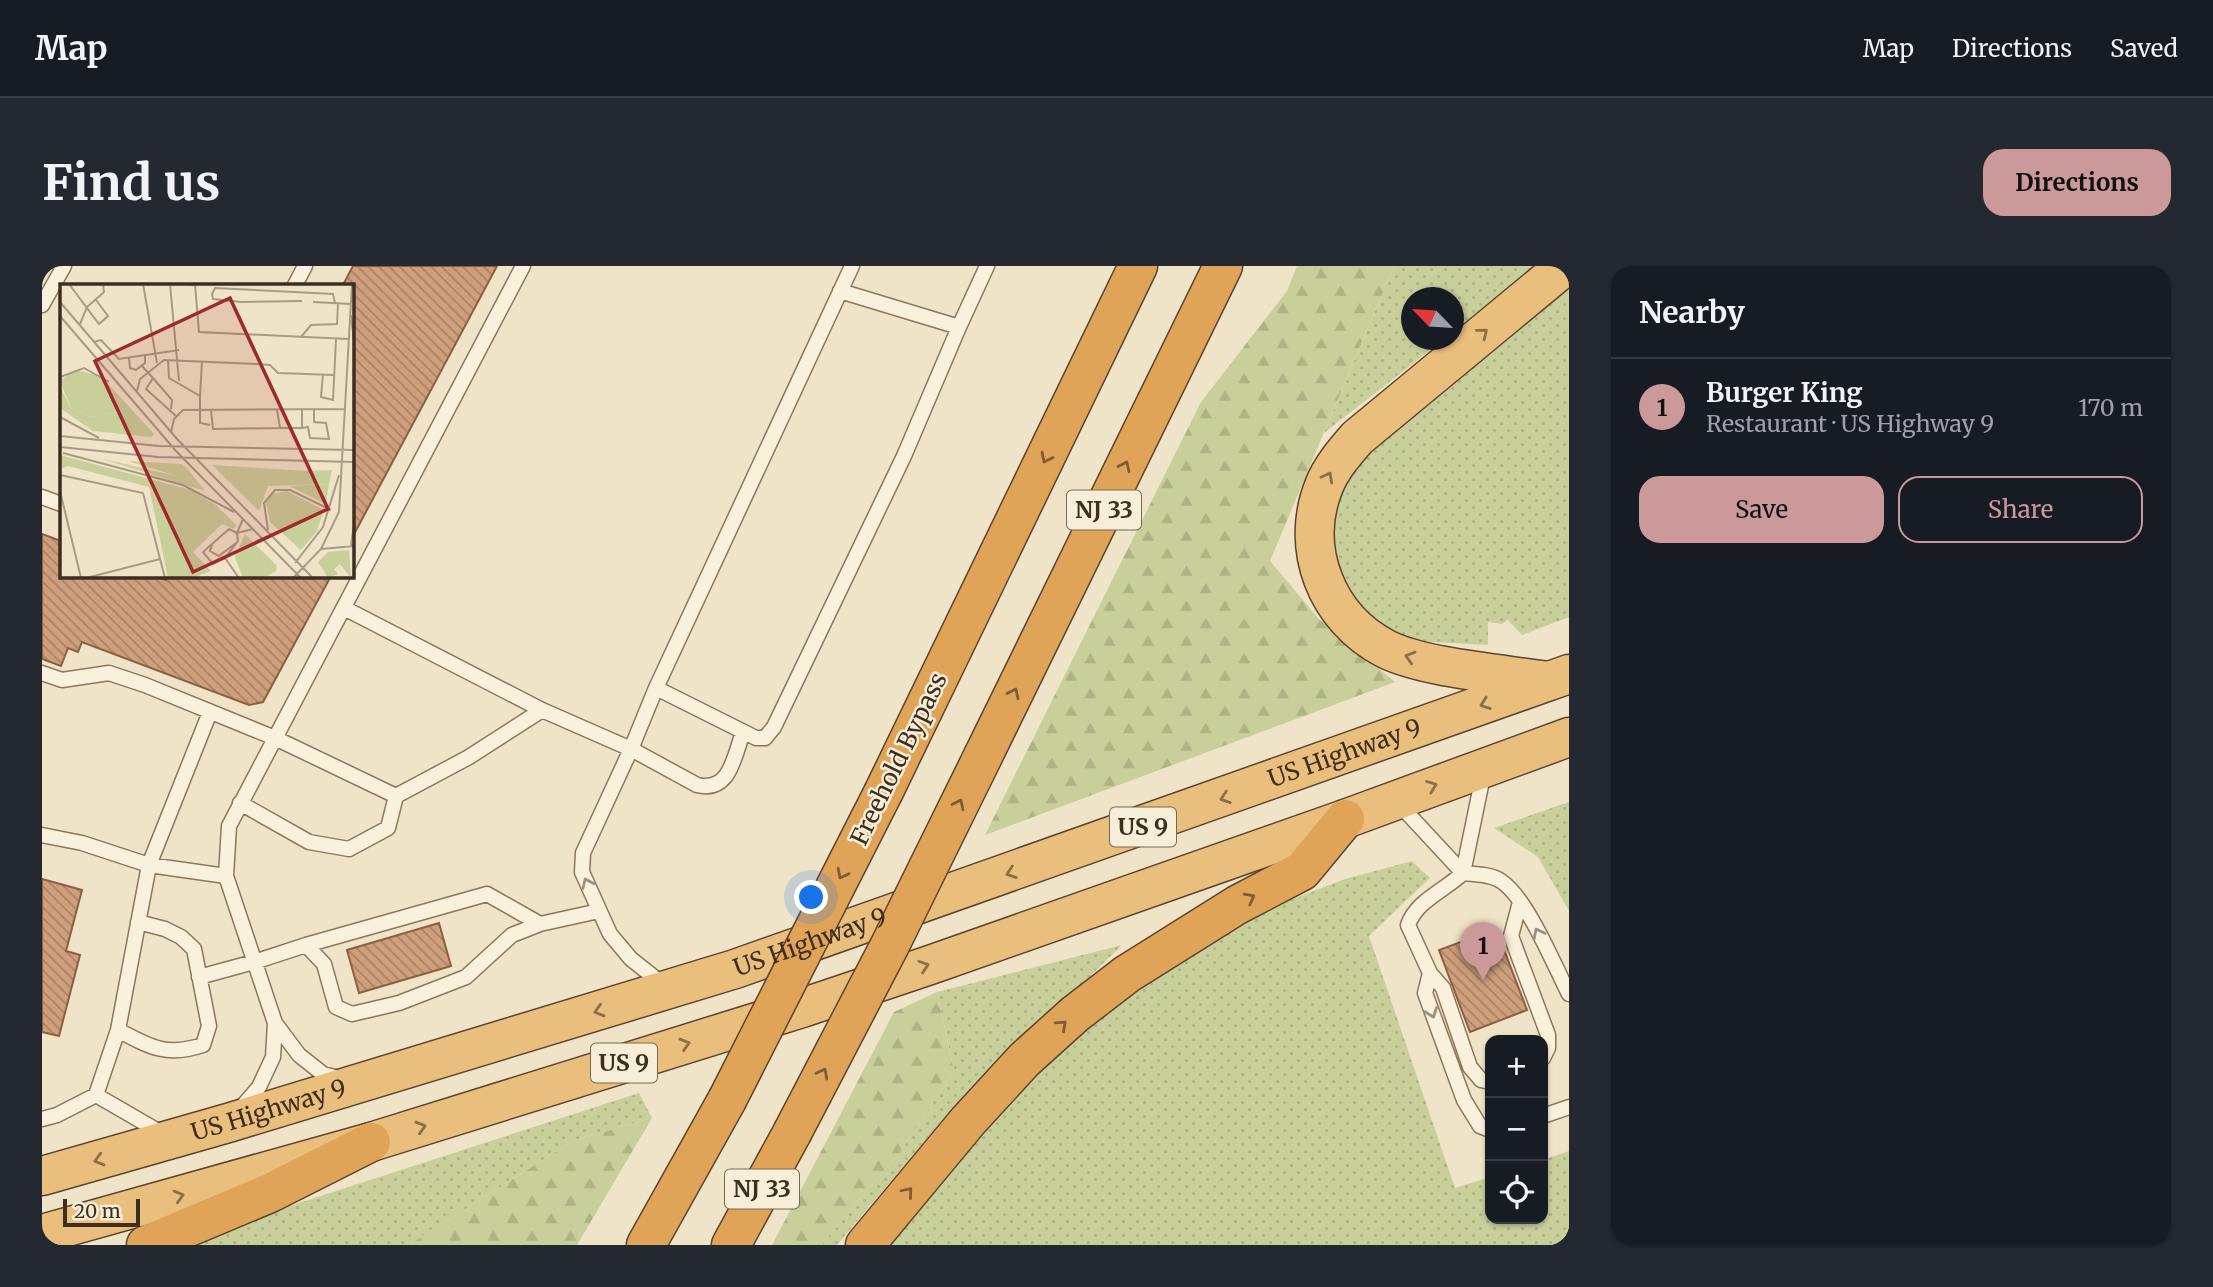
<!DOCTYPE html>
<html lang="en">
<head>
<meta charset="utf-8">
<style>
  body { margin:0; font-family:Merriweather,serif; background:#242831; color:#f1f3f6 }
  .controls { position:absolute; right:21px; bottom:21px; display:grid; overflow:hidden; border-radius:14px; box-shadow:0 2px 5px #0004 }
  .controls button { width:63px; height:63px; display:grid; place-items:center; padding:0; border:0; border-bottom:2px solid #363941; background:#171b24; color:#f1f3f6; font:35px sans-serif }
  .compass { position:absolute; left:1359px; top:21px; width:63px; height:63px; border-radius:50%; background:#171b24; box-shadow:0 2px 5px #0004; rotate:295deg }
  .scale { position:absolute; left:21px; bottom:18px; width:77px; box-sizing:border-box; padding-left:7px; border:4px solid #3d2e20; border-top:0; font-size:19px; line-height:24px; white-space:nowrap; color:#3d2e20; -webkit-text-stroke:5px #f7eed8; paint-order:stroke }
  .you { position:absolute; left:770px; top:632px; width:24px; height:24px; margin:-18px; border:5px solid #fff; border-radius:50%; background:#1a73e8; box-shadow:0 0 0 10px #1a73e833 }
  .badge { display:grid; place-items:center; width:46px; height:46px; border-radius:50%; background:#cc999b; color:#111; font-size:23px; font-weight:700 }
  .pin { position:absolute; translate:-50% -58px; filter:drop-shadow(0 2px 4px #0008) }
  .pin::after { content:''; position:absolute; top:37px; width:24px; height:21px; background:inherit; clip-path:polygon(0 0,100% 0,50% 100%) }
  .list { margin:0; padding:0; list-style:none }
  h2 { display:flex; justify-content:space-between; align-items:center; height:91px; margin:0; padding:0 28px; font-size:30px }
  h2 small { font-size:23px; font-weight:400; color:#9ea1a6 }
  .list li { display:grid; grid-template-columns:46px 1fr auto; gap:21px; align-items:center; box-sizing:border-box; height:98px; padding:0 28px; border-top:2px solid #363941 }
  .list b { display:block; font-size:26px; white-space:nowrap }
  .list p { margin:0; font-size:23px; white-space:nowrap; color:#9ea1a6 }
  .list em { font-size:23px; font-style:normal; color:#9ea1a6 }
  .actions { display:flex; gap:14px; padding:21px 28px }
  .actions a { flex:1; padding:16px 0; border:2px solid #cc999b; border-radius:21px; text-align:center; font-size:24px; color:#cc999b }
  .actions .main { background:#cc999b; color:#111 }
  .icon { flex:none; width:38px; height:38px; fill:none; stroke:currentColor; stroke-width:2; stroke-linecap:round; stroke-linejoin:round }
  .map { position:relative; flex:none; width:1527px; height:979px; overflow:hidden; border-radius:21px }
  header { display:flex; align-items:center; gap:42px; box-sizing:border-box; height:98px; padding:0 35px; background:#171b24; border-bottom:2px solid #363941 }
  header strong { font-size:33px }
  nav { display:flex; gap:38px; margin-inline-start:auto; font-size:24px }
  .intro { display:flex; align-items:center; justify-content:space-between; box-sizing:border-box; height:168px; padding:0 42px }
  h1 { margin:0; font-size:49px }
  .button { padding:18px 32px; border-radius:21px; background:#cc999b; color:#111; font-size:24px; font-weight:700 }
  main { display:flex; gap:42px; padding:0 42px }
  aside { flex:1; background:#171b24; border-radius:21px; box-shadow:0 2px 5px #0004 }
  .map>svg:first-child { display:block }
  .grass { fill:url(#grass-dots) }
  .forest { fill:url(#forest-firs) }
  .building { fill:url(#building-back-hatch); stroke:#8d5f41; stroke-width:2 }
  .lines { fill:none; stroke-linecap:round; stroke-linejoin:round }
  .service-casing { stroke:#8d765c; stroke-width:17 }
  .trunk-casing { stroke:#5b4430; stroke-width:41 }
  .motorway-casing { stroke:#5b4430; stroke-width:41 }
  .service { stroke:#faf1dc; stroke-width:14 }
  .trunk { stroke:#eabe7c; stroke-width:38 }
  .motorway { stroke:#e0a458; stroke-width:38 }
  .motorway-bridge-casing { stroke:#5b4430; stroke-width:41; stroke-linecap:butt }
  .motorway-bridge { stroke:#e0a458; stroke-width:38 }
  .oneway { stroke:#8b6f49 }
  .oneway2 { stroke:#7e5d36 }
  .oneway3 { stroke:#9c907e }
  .labels { text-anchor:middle; stroke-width:5; stroke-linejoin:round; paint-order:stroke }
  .shield { fill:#f7eed8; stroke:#756857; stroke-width:2 }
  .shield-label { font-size:23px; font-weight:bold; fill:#3d2e20 }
  .street-label { font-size:24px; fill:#3d2e20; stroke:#f7eed8 }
  .inset-road { fill:none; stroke:#a89b85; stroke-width:2 }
  .view { fill:#9e2a2b; fill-opacity:0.15; stroke:#9e2a2b; stroke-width:3.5 }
  .inset-edge { fill:none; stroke:#3d2e20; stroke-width:3.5 }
</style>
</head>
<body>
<header>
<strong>Map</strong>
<nav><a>Map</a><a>Directions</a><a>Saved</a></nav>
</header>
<div class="intro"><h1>Find us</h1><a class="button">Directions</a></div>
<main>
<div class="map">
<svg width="1527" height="979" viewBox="0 0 1527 979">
  <defs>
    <pattern id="grass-dots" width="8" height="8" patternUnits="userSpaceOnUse" patternTransform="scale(1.75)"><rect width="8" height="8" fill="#c9cf9b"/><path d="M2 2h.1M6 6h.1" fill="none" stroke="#aeb285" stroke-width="1.8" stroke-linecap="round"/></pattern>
    <pattern id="forest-firs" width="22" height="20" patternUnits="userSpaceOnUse" patternTransform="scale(1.75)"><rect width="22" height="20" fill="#c9cf9b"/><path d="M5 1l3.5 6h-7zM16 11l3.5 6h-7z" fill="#aeb285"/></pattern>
    <pattern id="building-back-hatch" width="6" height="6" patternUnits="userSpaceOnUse" patternTransform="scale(1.75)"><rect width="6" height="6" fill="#cf9f7d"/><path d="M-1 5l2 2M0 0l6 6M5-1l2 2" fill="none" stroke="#a98266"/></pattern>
  </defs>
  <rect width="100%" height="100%" fill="#f0e4c8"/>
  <!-- grass -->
  <path class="grass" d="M1352,0H1494L1412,65V32H1370V74H1401L1282,167Z
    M1527,24V351L1480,369L1466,354L1460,358L1446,356V379L1372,375L1318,351L1285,296L1291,225L1312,192L1504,33Z
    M1527,536V645L1496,591L1452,562Z
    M1370,595L1388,612L1327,670L1413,922L1448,911V953H1501V894L1527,885V979H840L1034,761L1193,655L1303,613Z
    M1080,679L898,857L795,979H779L856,889L912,805L895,726Z
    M597,827L610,852L531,875L371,976L370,979H127Z"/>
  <!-- forest -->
  <path class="forest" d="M1255,0H1352L1228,295L1277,353L1353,416L943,569L1159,136L1245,25Z
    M895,726L912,805L856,889L779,979H730L852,746Z
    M610,852L535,979H370L371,976L531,875Z"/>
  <!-- building -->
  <path class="building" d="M311,0H455L310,272V19H301Z
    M0,268L19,275V310H112L124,314L126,310H289L221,436L207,439L40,376L36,386L26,382L19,400L0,393Z
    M0,613L40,624L24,685L38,689L17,770L0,766Z
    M397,657L409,700L317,727L305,684Z
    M1454,663L1485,744L1428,766L1397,684Z"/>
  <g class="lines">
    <defs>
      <path id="service" d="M253,19L263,0
        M798,25L917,61L945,0
        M0,39L22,0
        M0,231L19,238
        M302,342L500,444
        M0,407L20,414L67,407L103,419L233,472L354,530
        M614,422L714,472H723L732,461L862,190L917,61
        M198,537L267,576L307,583L346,562L354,530L427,491L500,444L589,483L655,519C688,527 692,491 701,466
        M1356,537L1421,607L1442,505
        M0,569L40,577L107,599L184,610
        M1478,636L1469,670L1506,769V782L1501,792
        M264,679L445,628L498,658
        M1388,707L1401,722L1428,801L1439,814L1448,816
        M157,711L212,696L264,679L282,698L294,741L310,748L357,737L424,711L470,669L498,658L557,645
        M623,716L613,712L589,693L568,668L540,606L541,587L589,483L614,422L810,0
        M76,764C108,781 124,791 161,779L167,760L152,683L139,671L123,663L96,656
        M297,812L281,808L257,789L233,757L184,610L187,560L481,0
        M54,829L123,869
        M198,843L217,821L231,791L233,757
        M1501,850L1527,841
        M0,853L15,849L54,829L76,764L107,599L168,446
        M1448,864L1438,860L1422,834L1383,727L1388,707L1366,659C1375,634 1402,625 1421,607C1433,608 1449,608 1459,615C1485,632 1512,699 1527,728"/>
      <g id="trunk">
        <path d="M1506,415C1461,408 1382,402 1344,383C1284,352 1257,282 1282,220C1289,202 1302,187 1315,172L1523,0"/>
        <path id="s1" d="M0,910L186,857L693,703L1527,408"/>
        <path d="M0,968L329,876L760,742L888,699L1303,553L1527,471"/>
      </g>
      <path id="motorway" d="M942,488L1181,0
        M842,525L1096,0
        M104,979L228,927L329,876
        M604,979L685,834
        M689,979L750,867
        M823,979L926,855L982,794L1033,748L1085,708L1195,639L1260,605L1303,553"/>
    </defs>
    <!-- service casing -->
    <use href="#service" class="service-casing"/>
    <!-- trunk casing -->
    <use href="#trunk" class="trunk-casing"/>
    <!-- motorway casing -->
    <use href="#motorway" class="motorway-casing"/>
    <!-- service -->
    <use href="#service" class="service"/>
    <!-- trunk -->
    <use href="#trunk" class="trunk"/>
    <!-- motorway -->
    <use href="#motorway" class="motorway"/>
    <defs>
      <path id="motorway-bridge" d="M685,834L842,525
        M750,867L848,679L942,488"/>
    </defs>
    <!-- motorway-bridge casing -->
    <use href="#motorway-bridge" class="motorway-bridge-casing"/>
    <!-- motorway-bridge -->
    <use href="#motorway-bridge" class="motorway-bridge"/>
  </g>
  <!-- one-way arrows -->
  <defs><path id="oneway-chevron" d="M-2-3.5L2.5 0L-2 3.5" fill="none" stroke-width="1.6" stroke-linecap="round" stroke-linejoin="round" transform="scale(1.75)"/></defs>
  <g class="oneway">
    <use href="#oneway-chevron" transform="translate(1441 67) rotate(-39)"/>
    <use href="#oneway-chevron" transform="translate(1286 211) rotate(-62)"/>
    <use href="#oneway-chevron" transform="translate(1368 391) rotate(-164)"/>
    <use href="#oneway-chevron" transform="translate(1443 438) rotate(160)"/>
    <use href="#oneway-chevron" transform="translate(1390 520) rotate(-20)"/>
    <use href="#oneway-chevron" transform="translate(1183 532) rotate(161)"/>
    <use href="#oneway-chevron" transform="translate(969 607) rotate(161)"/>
    <use href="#oneway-chevron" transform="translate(882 700) rotate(-18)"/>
    <use href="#oneway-chevron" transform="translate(557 745) rotate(163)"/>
    <use href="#oneway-chevron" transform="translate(643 778) rotate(-17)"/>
    <use href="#oneway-chevron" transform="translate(379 861) rotate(-17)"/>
    <use href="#oneway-chevron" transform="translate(57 894) rotate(164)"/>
    <use href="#oneway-chevron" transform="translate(137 930) rotate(-16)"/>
  </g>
  <g class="oneway2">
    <use href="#oneway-chevron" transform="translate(1004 192) rotate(116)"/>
    <use href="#oneway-chevron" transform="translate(1083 200) rotate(-64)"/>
    <use href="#oneway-chevron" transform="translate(972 427) rotate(-64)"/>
    <use href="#oneway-chevron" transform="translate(917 538) rotate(-64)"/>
    <use href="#oneway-chevron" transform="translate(800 608) rotate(117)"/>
    <use href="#oneway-chevron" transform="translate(1208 632) rotate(-28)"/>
    <use href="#oneway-chevron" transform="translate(1020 759) rotate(-42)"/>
    <use href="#oneway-chevron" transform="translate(781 807) rotate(-62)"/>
    <use href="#oneway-chevron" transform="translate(866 926) rotate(-50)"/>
  </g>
  <g class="oneway3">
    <use href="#oneway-chevron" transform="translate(545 617) rotate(-114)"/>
    <use href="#oneway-chevron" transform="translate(1496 667) rotate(-117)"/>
    <use href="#oneway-chevron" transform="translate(1390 747) rotate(70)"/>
  </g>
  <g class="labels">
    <!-- shield labels -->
    <g class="shield">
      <rect x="1025" y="224.5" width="74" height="39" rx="5"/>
      <rect x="1068" y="541.5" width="66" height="39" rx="5"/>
      <rect x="549" y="777.5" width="66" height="39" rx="5"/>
      <rect x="683" y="903.5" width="74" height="39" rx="5"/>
    </g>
    <g class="shield-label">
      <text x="1062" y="252">NJ 33</text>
      <text x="1101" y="569">US 9</text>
      <text x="582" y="805">US 9</text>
      <text x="720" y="931">NJ 33</text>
    </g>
    <!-- street labels -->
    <g class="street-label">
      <text dy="8" stroke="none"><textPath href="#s1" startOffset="1370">US Highway 9</textPath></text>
      <text transform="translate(857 493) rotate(-64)" y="8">Freehold Bypass</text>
      <text dy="8" stroke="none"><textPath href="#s1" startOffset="803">US Highway 9</textPath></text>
      <text dy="8" stroke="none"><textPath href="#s1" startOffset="236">US Highway 9</textPath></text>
    </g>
  </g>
  <!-- overview -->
  <g transform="translate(18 18)">
    <rect width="294" height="294" fill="#f0e4c8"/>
    <path d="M15,86L41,92L94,150L91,153L59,128L31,133L11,124L0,97ZM0,171L131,206L156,221L176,241L174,245L162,240L133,268L151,287L133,294H108L89,203L8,182L0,185ZM39,174L117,192L127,184L145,207ZM269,200L266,220L229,202ZM227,207L264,226L257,247L241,266L210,238L206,218L211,210ZM185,250L217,282L216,287L204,294H183L175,273ZM289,266L291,294L280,280L274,285L278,290L268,294L258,278L268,268Z" fill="#c9cf9b"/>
    <path d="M0,103L11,124L31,133L59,128L91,153L33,147L0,124ZM68,177L122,180L127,184L117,192ZM152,181L246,187L272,186L269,200L208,202L199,227Z" fill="#c9cf9b"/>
    <path class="inset-road" d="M9,0L39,40L48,32L36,16M83,0L97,79M110,0L119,97M124,0L135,1L139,48L288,55M242,17L181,18L153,15L152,10L155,4L273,10L275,19M0,18L117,155L253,294M253,18L291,20M291,31L294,58M0,32L116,167L241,294M20,40L27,23L44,8L43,0M241,53L251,41L277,40L278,19M33,58L41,56L59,75L119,66M69,74L70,84L76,86L85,79V70M108,76L109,94L140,112V139L150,141M82,82L93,94L86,105L116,132M263,90L261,113L273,116L276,55M0,93L24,84L49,98M93,94L112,116L111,125M77,107L80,95L104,76L197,80L210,81L218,89L274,91M140,112L142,78M151,126L153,145L220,144M217,126L220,144H242M242,126V144L248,143L250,154L269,155L266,139L254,138V126M0,133L39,154M111,148L114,135L123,126L284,125M0,152L99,162L294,166M0,163L98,173L294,178M3,169L123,201L174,228M0,191L83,209L105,294M0,207L21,294M183,235L177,249L193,245M169,245L177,249L178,257L165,274L153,280L143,268ZM208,246L204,219L215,206H230L271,226M152,261L150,267L159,272L176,259M291,262L294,240M261,265L294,262M165,274L179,294M235,279L263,243L279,191M26,294L100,275M233,294L261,265L279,228L292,0"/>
    <path class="view" d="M170,14L268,225L133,288L35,77Z"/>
    <rect width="294" height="294" class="inset-edge"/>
  </g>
</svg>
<div class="controls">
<button>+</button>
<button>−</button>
<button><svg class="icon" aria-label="locate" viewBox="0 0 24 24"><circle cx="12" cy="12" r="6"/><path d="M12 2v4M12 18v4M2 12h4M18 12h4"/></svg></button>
</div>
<svg class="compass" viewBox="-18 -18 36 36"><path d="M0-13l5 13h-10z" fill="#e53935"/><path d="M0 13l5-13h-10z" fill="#9ea1a6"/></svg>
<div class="scale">20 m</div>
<div class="you"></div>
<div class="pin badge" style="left:1441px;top:714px">1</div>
</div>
<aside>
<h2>Nearby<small></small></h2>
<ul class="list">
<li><span class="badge">1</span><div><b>Burger King</b><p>Restaurant · US Highway 9</p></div><em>170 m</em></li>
</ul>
<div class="actions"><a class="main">Save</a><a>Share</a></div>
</aside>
</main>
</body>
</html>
